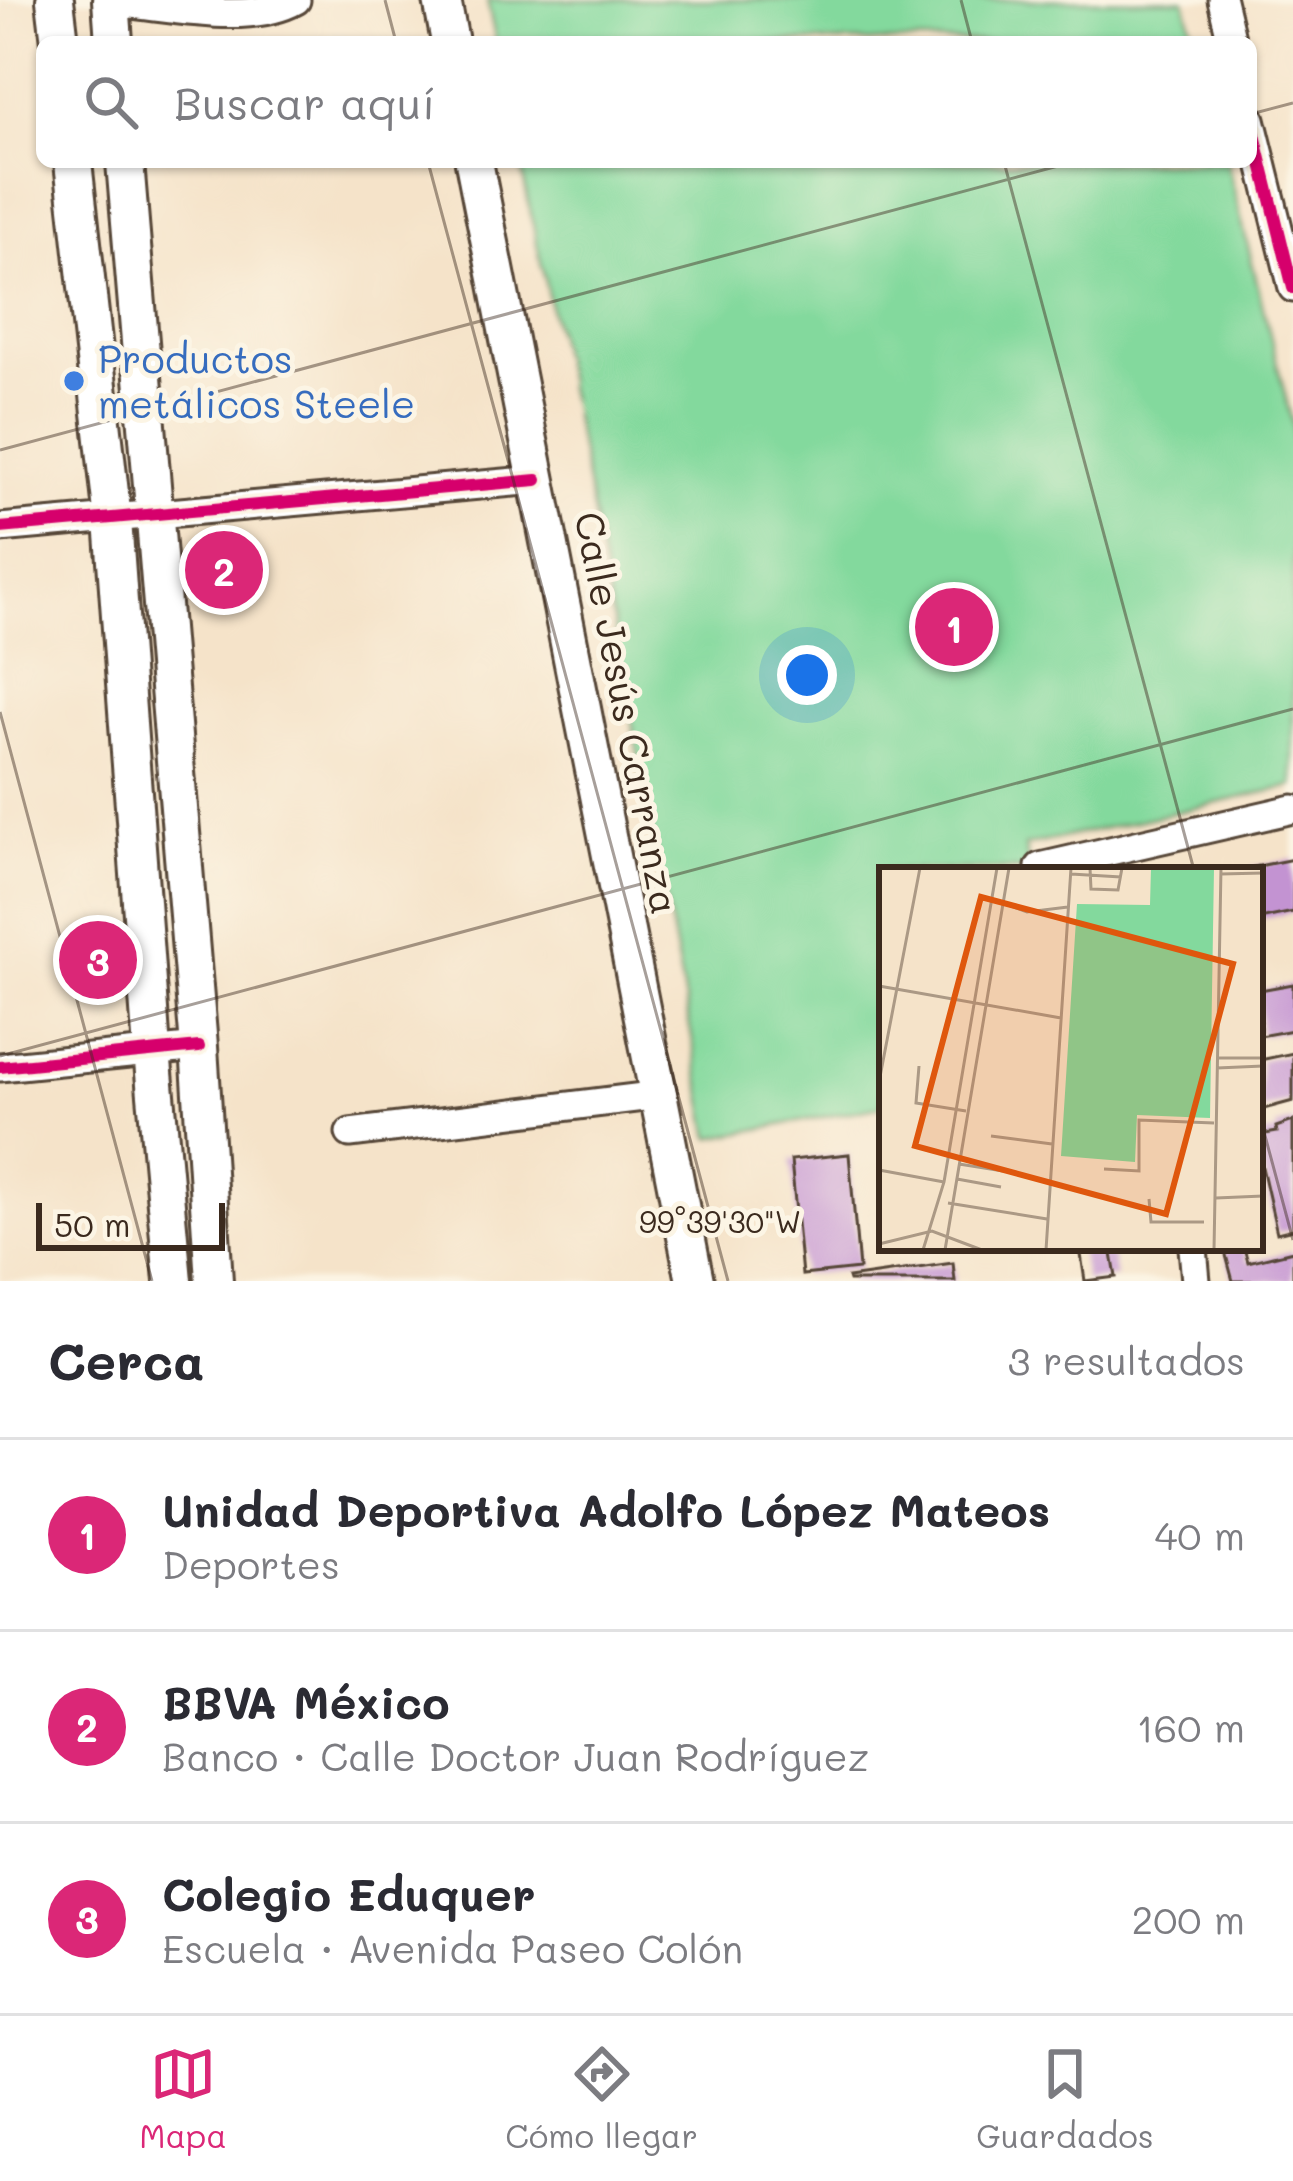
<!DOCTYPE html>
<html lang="es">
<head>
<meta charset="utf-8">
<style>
  body { margin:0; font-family:Mali,sans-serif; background:#f7f7f7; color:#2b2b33 }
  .scale { position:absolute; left:36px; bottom:30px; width:189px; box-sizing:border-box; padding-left:12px; border:6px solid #3b2a1e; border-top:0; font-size:33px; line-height:42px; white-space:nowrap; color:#3b2a1e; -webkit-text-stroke:9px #fcf5e5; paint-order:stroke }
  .you { position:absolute; left:807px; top:675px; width:42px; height:42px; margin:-30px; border:9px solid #fff; border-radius:50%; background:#1a73e8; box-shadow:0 0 0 18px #1a73e833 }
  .badge { display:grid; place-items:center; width:78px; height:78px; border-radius:50%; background:#db2777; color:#fff; font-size:39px; font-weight:700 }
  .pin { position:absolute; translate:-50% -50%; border:6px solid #fff; box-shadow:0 3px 12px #0006 }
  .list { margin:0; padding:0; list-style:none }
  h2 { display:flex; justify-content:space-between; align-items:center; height:156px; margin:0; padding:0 48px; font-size:51px }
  h2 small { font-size:39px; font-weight:400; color:#7c7c81 }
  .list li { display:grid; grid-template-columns:78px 1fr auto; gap:36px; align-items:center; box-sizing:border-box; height:192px; padding:0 48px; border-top:3px solid #e1e1e2 }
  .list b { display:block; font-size:45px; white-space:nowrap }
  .list p { margin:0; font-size:39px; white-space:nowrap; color:#7c7c81 }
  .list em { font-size:39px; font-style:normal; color:#7c7c81 }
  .icon { flex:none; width:66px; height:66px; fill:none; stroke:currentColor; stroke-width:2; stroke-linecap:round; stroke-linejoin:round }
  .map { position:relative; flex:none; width:1293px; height:1281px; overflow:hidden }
  .search { position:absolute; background:#fff; box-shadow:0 3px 9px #0004; left:36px; right:36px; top:36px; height:132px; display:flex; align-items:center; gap:30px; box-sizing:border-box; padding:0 42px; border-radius:18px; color:#7c7c81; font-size:45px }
  .sheet { height:732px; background:#fff }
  nav { display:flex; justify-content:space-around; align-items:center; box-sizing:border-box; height:168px; border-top:3px solid #e1e1e2; background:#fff; font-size:33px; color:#7c7c81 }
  nav a { display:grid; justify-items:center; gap:6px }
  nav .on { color:#db2777 }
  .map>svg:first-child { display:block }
  .green { fill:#83d99d; stroke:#5f825e; stroke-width:3 }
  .building { fill:#c393d2 }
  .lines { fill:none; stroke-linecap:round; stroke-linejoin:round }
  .minor-casing { stroke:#574638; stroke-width:33 }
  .major-casing { stroke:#574638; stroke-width:42 }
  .minor { stroke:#fff; stroke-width:27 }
  .major { stroke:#fff; stroke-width:36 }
  .cycleway-casing { stroke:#fcf5e5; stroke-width:20 }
  .cycleway { stroke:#d6006c; stroke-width:12 }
  .ticks { fill:none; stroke:#3b2a1e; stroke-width:3; stroke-opacity:0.45 }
  .shop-dot { fill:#3f7fe0; stroke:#fcf5e5; stroke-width:4.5 }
  .labels { text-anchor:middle; stroke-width:10; stroke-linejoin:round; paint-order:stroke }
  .shop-label { font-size:39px; fill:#366cbe; stroke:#fcf5e5; text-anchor:start }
  .street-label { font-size:39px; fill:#3b2a1e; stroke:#fcf5e5 }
  .inset-road { fill:none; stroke:#ab9985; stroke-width:3 }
  .view { fill:#df570d; fill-opacity:0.15; stroke:#df570d; stroke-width:6 }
  .inset-edge { fill:none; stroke:#3b2a1e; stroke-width:6 }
  .ticks-label { font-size:30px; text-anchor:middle; fill:#3b2a1e; stroke:#fcf5e5; stroke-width:10; stroke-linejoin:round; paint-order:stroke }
</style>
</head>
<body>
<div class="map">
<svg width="1293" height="1281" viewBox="0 0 1293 1281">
  <rect width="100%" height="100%" fill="#fcf5e5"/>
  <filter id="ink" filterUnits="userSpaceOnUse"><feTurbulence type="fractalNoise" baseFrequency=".00833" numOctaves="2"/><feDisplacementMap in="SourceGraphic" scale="24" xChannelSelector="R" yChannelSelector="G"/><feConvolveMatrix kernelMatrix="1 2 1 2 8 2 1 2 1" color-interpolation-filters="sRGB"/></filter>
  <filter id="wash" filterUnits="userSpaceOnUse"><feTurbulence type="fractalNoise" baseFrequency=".004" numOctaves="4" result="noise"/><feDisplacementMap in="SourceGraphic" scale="48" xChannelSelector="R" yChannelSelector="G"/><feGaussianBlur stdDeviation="2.7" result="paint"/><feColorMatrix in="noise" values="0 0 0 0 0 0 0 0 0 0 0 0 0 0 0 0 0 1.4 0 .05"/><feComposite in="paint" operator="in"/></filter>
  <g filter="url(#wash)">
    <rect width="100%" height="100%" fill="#f5e3c9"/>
    <!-- green -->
    <path class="green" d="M487,0H1185L1196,42H496Z
      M520,162H1227L1293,427V786L1025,846L1030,870H882V1106L711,1138L584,469Z"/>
    <g id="blocks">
      <!-- building -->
      <path class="building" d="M1293,859V912L1260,919V870L1249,868Z
        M1293,984V1030L1260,1036V990Z
        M1293,1053V1101L1260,1110V1060Z
        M1293,1121V1229L1277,1233L1260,1158V1135L1277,1132L1276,1127Z
        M849,1154L859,1269L802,1275L791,1160Z
        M1080,1248H1111L1116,1277L1085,1281Z
        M1224,1248H1244L1248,1262L1293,1251V1281H1233Z
        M953,1263L955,1281H849L848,1278Z"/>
    </g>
  </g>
  <g filter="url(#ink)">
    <use href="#blocks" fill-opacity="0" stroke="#574638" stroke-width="3"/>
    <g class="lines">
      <defs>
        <path id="minor" d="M1222,0L1232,42
          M111,2C166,6 248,27 296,0
          M1251,119L1293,288
          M0,528L537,480
          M1041,870L1040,867L1293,809
          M0,1067L199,1047
          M350,1133L660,1095
          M1193,1248L1196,1281"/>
        <path id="major" d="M55,0L60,42
          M111,0L114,42
          M442,0L450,42
          M73,162L113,520L152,1051L173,1281
          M125,162L199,1047L214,1281
          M474,162L695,1281"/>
      </defs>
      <!-- minor casing -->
      <use href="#minor" class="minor-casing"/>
      <!-- major casing -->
      <use href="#major" class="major-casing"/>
      <!-- minor -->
      <use href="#minor" class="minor"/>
      <!-- major -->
      <use href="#major" class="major"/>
      <defs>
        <path id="cycleway" d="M1251,119L1293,288
          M0,528L537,480
          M0,1067L199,1047"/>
      </defs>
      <!-- cycleway casing -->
      <use href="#cycleway" class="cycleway-casing"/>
      <!-- cycleway -->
      <use href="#cycleway" class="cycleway"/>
    </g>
  </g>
  <!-- ticks -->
  <path class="ticks" d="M385,0L396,42M961,0L972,42M1251,114L1293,103M428,162L728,1281M1004,162L1194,870M0,450L1073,162M0,712L152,1281M0,1056L1293,709M1260,1117L1293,1240"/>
  <!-- markers -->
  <circle class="shop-dot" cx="74" cy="381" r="12"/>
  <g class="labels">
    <!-- shop labels -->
    <g class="shop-label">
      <text x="98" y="373">Productos<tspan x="98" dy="45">metálicos Steele</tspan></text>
    </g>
    <!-- street labels -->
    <g class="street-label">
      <text transform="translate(627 713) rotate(79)" y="14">Calle Jesús Carranza</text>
    </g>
  </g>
  <!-- overview -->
  <g transform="translate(879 867)">
    <rect width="384" height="384" fill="#f5e3c9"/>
    <path d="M272,1H335L331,251L258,248L256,295L182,289L198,37L271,38Z" fill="#83d99d"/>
    <path class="inset-road" d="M211,1L212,22L239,23L243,1M192,7L242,10M342,7L384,6M124,36L148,45L189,40M0,119L182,151M340,191H384M40,199L37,236L87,244M338,201L384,199M0,215L41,1M112,269L173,277M80,297L124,304M225,302L260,304V253L335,256M0,303L65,315M78,312L122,320M337,331L384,329M270,332L272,355H325M69,336L168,352M0,377L53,364L103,383M44,383L65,315L118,1M66,383L130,1M167,383L192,1M335,383L342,1"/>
    <path class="view" d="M102,30L354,97L287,347L36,279Z"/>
    <rect width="384" height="384" class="inset-edge"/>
  </g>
  <g class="ticks-label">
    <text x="720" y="1233">99°39'30"W</text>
  </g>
</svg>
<div class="scale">50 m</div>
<div class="you"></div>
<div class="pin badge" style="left:954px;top:627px">1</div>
<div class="pin badge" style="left:224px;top:570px">2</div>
<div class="pin badge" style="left:98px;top:960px">3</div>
<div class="search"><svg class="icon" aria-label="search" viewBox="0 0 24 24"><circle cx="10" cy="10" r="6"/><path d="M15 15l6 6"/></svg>Buscar aquí</div>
</div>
<section class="sheet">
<h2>Cerca<small>3 resultados</small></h2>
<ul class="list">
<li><span class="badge">1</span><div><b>Unidad Deportiva Adolfo López Mateos</b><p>Deportes</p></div><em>40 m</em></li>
<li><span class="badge">2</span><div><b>BBVA México</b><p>Banco · Calle Doctor Juan Rodríguez</p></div><em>160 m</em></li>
<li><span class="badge">3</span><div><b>Colegio Eduquer</b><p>Escuela · Avenida Paseo Colón</p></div><em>200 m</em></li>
</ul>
</section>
<nav>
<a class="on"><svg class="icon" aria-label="map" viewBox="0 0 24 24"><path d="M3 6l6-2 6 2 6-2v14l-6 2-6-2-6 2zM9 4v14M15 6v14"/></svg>Mapa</a>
<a><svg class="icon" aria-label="directions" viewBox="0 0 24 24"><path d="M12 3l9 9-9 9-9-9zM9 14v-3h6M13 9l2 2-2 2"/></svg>Cómo llegar</a>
<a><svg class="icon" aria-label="saved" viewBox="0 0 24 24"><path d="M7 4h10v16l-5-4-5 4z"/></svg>Guardados</a>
</nav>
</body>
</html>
